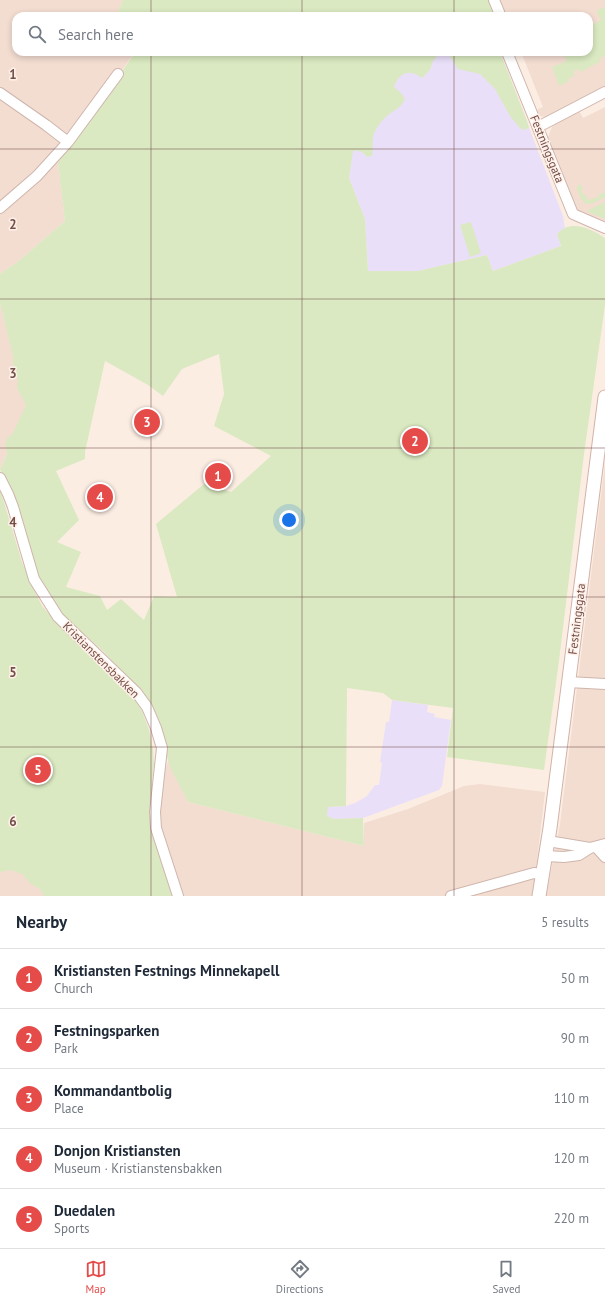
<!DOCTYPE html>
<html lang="en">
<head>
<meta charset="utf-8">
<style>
  body { margin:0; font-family:"PT Sans",sans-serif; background:#f2f2f3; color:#1f2937 }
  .you { position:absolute; left:289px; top:520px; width:14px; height:14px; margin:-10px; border:3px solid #fff; border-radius:50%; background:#1a73e8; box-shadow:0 0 0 6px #1a73e833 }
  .badge { display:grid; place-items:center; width:26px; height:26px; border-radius:50%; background:#e44b49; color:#fff; font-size:13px; font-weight:700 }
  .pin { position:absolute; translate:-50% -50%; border:2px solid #fff; box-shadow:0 1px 4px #0006 }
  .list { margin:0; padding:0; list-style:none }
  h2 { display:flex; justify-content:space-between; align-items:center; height:52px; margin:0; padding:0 16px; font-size:17px }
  h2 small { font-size:13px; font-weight:400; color:#747a83 }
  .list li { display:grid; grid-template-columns:26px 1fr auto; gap:12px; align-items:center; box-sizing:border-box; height:60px; padding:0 16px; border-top:1px solid #e0e1e3 }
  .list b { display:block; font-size:15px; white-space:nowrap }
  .list p { margin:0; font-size:13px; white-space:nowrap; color:#747a83 }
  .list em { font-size:13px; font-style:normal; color:#747a83 }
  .icon { flex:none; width:22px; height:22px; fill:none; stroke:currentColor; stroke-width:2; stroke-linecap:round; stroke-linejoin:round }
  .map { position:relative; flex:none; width:605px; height:896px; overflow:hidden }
  .search { position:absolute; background:#fff; box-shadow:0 2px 6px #0003; left:12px; right:12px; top:12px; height:44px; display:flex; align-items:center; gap:10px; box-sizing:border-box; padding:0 14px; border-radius:12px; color:#747a83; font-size:15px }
  .sheet { height:352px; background:#fff }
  nav { display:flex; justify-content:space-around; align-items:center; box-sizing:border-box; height:56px; border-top:1px solid #e0e1e3; background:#fff; font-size:11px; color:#747a83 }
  nav a { display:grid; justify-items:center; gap:2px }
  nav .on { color:#e44b49 }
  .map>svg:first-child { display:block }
  .residential { fill:#f3ddd1 }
  .education { fill:#eadff8 }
  .green { fill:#dae9c1; fill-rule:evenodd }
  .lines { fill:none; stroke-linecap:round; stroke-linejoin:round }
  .minor-casing { stroke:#cfb5ac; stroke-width:12 }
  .secondary-casing { stroke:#d2b3aa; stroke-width:15 }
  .minor { stroke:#fff; stroke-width:10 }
  .secondary { stroke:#fff; stroke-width:13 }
  .grid { fill:none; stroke:#734f49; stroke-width:1; stroke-opacity:0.55 }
  .labels { text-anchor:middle; stroke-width:3; stroke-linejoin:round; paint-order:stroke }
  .street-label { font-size:12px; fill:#734f49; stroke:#fff1e9 }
  .grid-label { font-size:13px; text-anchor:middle; font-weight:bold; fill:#734f49; stroke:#fff1e9; stroke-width:3; stroke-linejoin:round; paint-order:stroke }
</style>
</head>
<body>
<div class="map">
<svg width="605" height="896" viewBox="0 0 605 896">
  <rect width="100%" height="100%" fill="#fcede3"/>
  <!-- residential -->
  <path class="residential" d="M0,0H123L116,16H16V52H132L134,53L58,163L65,221L20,260L0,274Z
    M498,0H605V87L548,116L544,117L540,116L537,112L538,109L543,107L521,52H589V16H505Z
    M605,107V223L579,212L576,209L548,137L552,127L558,122L579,111L583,118Z
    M0,303L26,405L0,470Z
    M605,463V896H546L560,824Z
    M168,761L188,802L364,846V823L408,809L464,786L480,784L545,792L533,896H183L160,825V814L165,771Z
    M0,844L71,896H0Z"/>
  <!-- education -->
  <path class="education" d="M449,52H500L563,216L565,228L557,234L561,246L493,271L487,255L418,271H368L365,219L349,178L356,122L416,55Z
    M392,700L428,705L427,712L435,714L434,717L451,720L442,786L439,790L363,818L334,819L327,816V807L346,806L355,803L367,796L375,785H379L382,763L380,762L386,722H389Z"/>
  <!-- green -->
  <path class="green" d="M123,0H492L495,16H116Z
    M605,7V56L599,58L601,61L581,72L579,69L573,71L575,75L568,79L569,81L559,86L552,67L567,61L563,52H589V20L591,19L594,24L601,20L596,11Z
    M132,52H500L527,121L529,128L523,130L519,127L510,116L495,89L480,74L458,69L449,55L440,53L433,61L430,70L422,78C409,68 399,73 394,87L401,93L405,99C400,110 394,109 387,116C382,120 376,128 374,134C371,141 374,149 372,156L367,157C363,152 360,150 353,151L349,178L365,219L368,271H418L487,255L493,271L561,246L557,234C559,232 562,229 565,228C577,222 595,231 605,238V305L584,454L559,661L544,770L447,757L453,708L392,700L383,693L347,688L346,806L328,807L327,816L334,819L363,818L364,846L188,802L172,771L168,761L165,746L135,685L104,652L55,608L44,589L32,562L13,492L0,470L7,453L5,445L7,438L13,433L26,405L17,388L18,380L13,363V356L0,303V274L20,260L65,221L58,163L134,54ZM219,354L224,394L214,426L271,456L231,492L204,484L156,524L177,597L154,596L144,620L121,599L107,610L100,596L66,587L81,552L57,542L79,520L56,471L85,459V452L105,361L148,385L163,396L182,369Z
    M580,184L583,190L581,191L583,195L585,194L588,200L599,197L598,195L605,192V197C595,202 586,210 580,196C578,192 577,190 577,186Z
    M605,202V219L588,212V210Z
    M471,222L481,253L470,257L460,225Z
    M0,489L22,562L30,582L42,606L59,625L86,649L92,658L117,677L130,692L142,711L149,730L153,749L154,764L149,812L153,837L173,896H44L41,890L30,883L22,874L11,870L0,872Z"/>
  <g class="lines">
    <defs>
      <path id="minor" d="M494,0L499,12V16
        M507,52L573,214L605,228
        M0,93L46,125L68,142
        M538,127L605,92
        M0,208L37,176L68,142L118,74
        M0,478L8,494L13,507L34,579L58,617L136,692L147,707L156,728L162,748L155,812L156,828L178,896
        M568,682L605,684
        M548,841L590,848
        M596,847L605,857
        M546,856L564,857L579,855L590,848L605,844
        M451,896L534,873L543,874"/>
      <path id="secondary" d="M539,896L550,828L605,397"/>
    </defs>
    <!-- minor casing -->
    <use href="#minor" class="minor-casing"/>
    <!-- secondary casing -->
    <use href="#secondary" class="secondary-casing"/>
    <!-- minor -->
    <use href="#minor" class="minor"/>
    <!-- secondary -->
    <use href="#secondary" class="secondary"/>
  </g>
  <!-- grid -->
  <path class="grid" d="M151,0V16M302,0V16M454,0V16M151,52V896M302,52V896M454,52V896M0,149H605M0,299H605M0,448H605M0,597H605M0,747H605"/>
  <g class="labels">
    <!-- street labels -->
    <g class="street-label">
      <text transform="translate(547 149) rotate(68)" y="4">Festningsgata</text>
      <text transform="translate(577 619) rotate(-83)" y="4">Festningsgata</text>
      <text transform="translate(101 660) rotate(45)" y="4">Kristianstensbakken</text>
    </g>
  </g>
  <g class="grid-label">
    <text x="13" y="79">1</text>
    <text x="13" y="229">2</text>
    <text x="13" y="378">3</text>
    <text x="13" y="527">4</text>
    <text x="13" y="677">5</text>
    <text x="13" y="826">6</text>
  </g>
</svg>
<div class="you"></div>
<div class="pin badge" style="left:218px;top:476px">1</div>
<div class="pin badge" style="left:415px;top:441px">2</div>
<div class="pin badge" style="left:147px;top:422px">3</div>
<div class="pin badge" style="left:100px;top:497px">4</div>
<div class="pin badge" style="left:38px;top:770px">5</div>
<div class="search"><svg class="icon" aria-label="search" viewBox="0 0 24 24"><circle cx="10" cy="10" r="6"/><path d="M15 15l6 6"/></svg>Search here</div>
</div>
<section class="sheet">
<h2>Nearby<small>5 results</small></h2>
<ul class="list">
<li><span class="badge">1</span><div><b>Kristiansten Festnings Minnekapell</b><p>Church</p></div><em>50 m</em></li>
<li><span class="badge">2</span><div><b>Festningsparken</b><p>Park</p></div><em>90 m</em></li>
<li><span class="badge">3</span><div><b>Kommandantbolig</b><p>Place</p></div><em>110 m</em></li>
<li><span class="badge">4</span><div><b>Donjon Kristiansten</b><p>Museum · Kristianstensbakken</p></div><em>120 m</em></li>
<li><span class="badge">5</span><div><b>Duedalen</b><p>Sports</p></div><em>220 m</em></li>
</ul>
</section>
<nav>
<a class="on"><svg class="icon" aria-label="map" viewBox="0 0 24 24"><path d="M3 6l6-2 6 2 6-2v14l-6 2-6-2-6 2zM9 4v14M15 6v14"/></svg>Map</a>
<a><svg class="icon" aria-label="directions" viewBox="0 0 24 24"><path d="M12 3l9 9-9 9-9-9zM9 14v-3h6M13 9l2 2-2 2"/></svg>Directions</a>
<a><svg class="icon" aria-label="saved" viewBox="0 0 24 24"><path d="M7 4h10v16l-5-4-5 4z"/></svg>Saved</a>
</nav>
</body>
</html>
